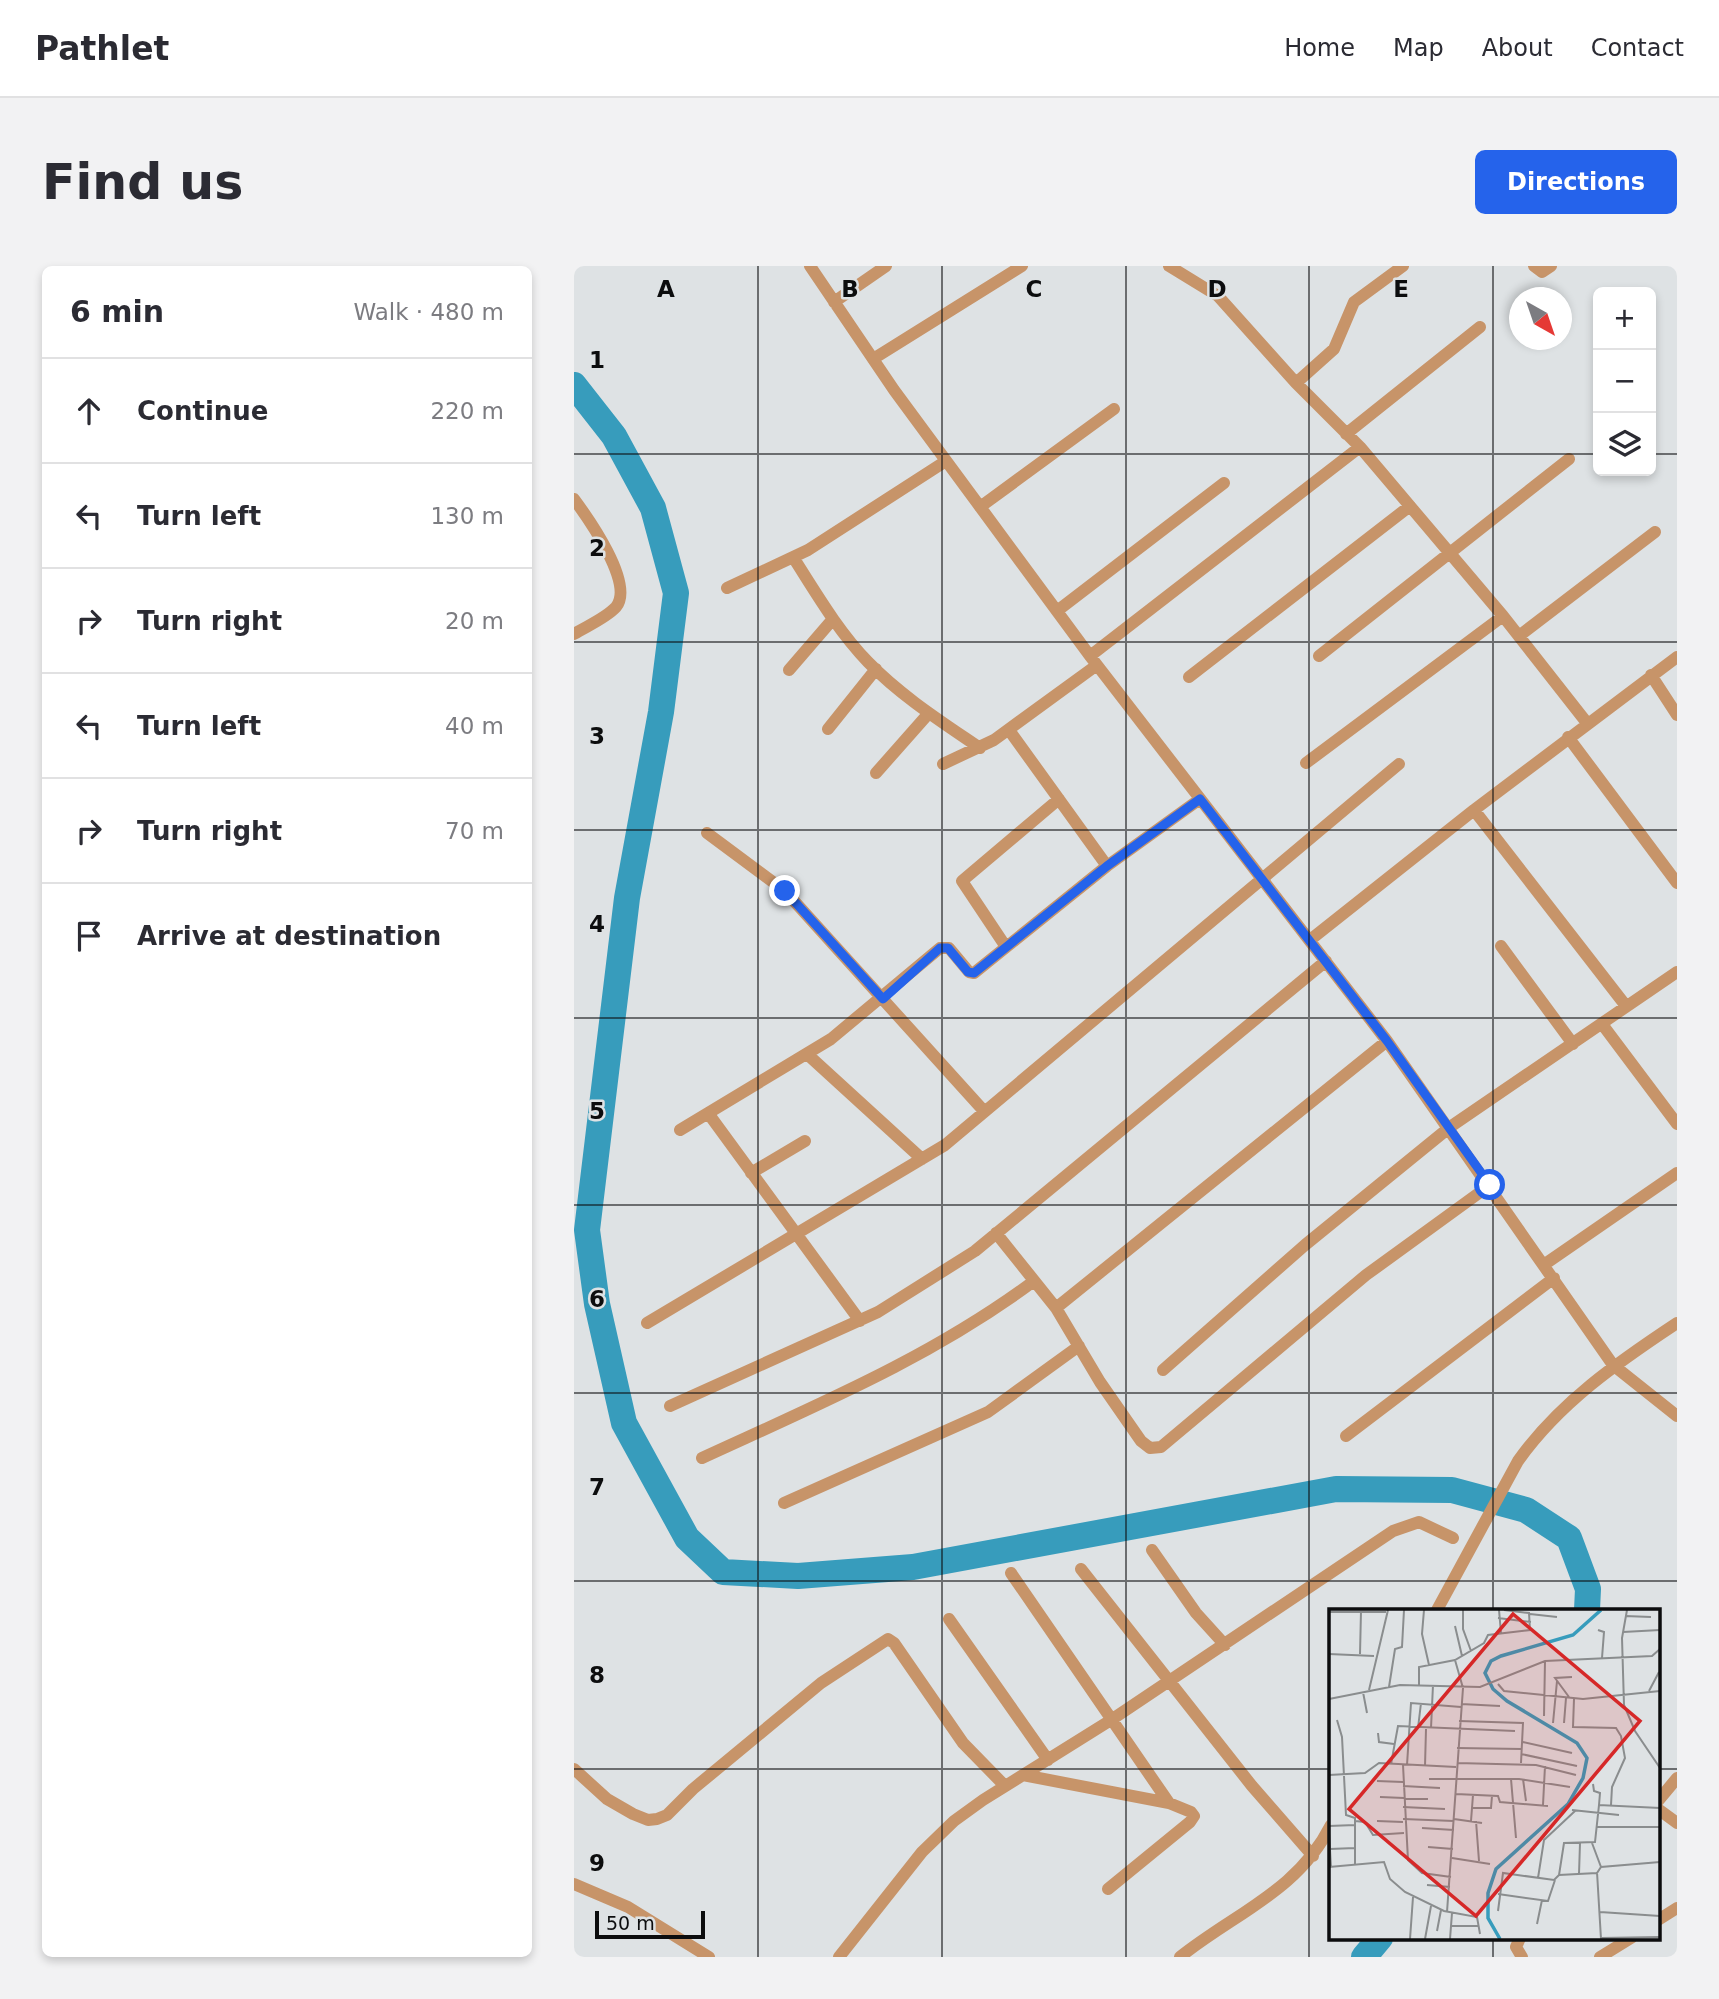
<!DOCTYPE html>
<html lang="en">
<head>
<meta charset="utf-8">
<style>
  body { margin:0; font-family:"DejaVu Sans",sans-serif; background:#f2f2f3; color:#2b2b33 }
  .controls { position:absolute; right:21px; top:21px; display:grid; overflow:hidden; border-radius:10px; box-shadow:0 4px 10px #0003 }
  .controls button { width:63px; height:63px; display:grid; place-items:center; padding:0; border:0; border-bottom:2px solid #e1e1e2; background:#fff; color:#2b2b33; font:35px sans-serif }
  .compass { position:absolute; left:935px; top:21px; width:63px; height:63px; border-radius:50%; background:#fff; box-shadow:0 4px 10px #0003; rotate:140deg }
  .scale { position:absolute; left:21px; bottom:18px; width:110px; box-sizing:border-box; padding-left:7px; border:4px solid #0c0d0e; border-top:0; font-size:19px; line-height:24px; white-space:nowrap; color:#0c0d0e; -webkit-text-stroke:5px #dee2e4; paint-order:stroke }
  .stop { position:absolute; width:21px; height:21px; margin:-16px; border:5px solid #2563eb; border-radius:50%; background:#fff }
  .stop.end { background:#2563eb; border-color:#fff; box-shadow:0 2px 7px #0008 }
  .list { margin:0; padding:0; list-style:none }
  h2 { display:flex; justify-content:space-between; align-items:center; height:91px; margin:0; padding:0 28px; font-size:30px }
  h2 small { font-size:23px; font-weight:400; color:#7c7c81 }
  .list li { display:grid; grid-template-columns:46px 1fr auto; gap:21px; align-items:center; box-sizing:border-box; height:105px; padding:0 28px; border-top:2px solid #e1e1e2 }
  .list b { display:block; font-size:26px; white-space:nowrap }
  .list em { font-size:23px; font-style:normal; color:#7c7c81 }
  .icon { flex:none; width:38px; height:38px; fill:none; stroke:currentColor; stroke-width:2; stroke-linecap:round; stroke-linejoin:round }
  .map { position:relative; flex:none; width:1103px; height:1691px; overflow:hidden; border-radius:10px }
  header { display:flex; align-items:center; gap:42px; box-sizing:border-box; height:98px; padding:0 35px; background:#fff; border-bottom:2px solid #e1e1e2 }
  header strong { font-size:33px }
  nav { display:flex; gap:38px; margin-inline-start:auto; font-size:24px }
  .intro { display:flex; align-items:center; justify-content:space-between; box-sizing:border-box; height:168px; padding:0 42px }
  h1 { margin:0; font-size:49px }
  .button { padding:18px 32px; border-radius:10px; background:#2563eb; color:#fff; font-size:24px; font-weight:700 }
  main { display:flex; gap:42px; padding:0 42px }
  aside { flex:1; background:#fff; border-radius:10px; box-shadow:0 4px 10px #0003 }
  .map>svg:first-child { display:block }
  .lines { fill:none; stroke-linecap:round; stroke-linejoin:round }
  .river { stroke:#379cbc; stroke-width:26 }
  .street { stroke:#c79469; stroke-width:12 }
  .route { stroke:#2563eb; stroke-width:9 }
  .grid { fill:none; stroke:#0c0d0e; stroke-width:2; stroke-opacity:0.55 }
  .inset-river { fill:none; stroke:#379cbc; stroke-width:3.5 }
  .inset-road { fill:none; stroke:#8a8d8e; stroke-width:2 }
  .view { fill:#d62828; fill-opacity:0.15; stroke:#d62828; stroke-width:3.5 }
  .inset-edge { fill:none; stroke:#0c0d0e; stroke-width:3.5 }
  .grid-label { font-size:23px; text-anchor:middle; font-weight:bold; fill:#0c0d0e; stroke:#dee2e4; stroke-width:5; stroke-linejoin:round; paint-order:stroke }
</style>
</head>
<body>
<header>
<strong>Pathlet</strong>
<nav><a>Home</a><a>Map</a><a>About</a><a>Contact</a></nav>
</header>
<div class="intro"><h1>Find us</h1><a class="button">Directions</a></div>
<main>
<aside>
<h2>6 min<small>Walk · 480 m</small></h2>
<ul class="list">
<li><svg class="icon" aria-label="ahead" viewBox="0 0 24 24"><path d="M12 20V5M6 11l6-6 6 6"/></svg><div><b>Continue</b></div><em>220 m</em></li>
<li><svg class="icon" aria-label="left" viewBox="0 0 24 24"><path d="M17 20v-9H6M10 6l-5 5 5 5"/></svg><div><b>Turn left</b></div><em>130 m</em></li>
<li><svg class="icon" aria-label="right" viewBox="0 0 24 24"><path d="M7 20v-9h11M14 6l5 5-5 5"/></svg><div><b>Turn right</b></div><em>20 m</em></li>
<li><svg class="icon" aria-label="left" viewBox="0 0 24 24"><path d="M17 20v-9H6M10 6l-5 5 5 5"/></svg><div><b>Turn left</b></div><em>40 m</em></li>
<li><svg class="icon" aria-label="right" viewBox="0 0 24 24"><path d="M7 20v-9h11M14 6l5 5-5 5"/></svg><div><b>Turn right</b></div><em>70 m</em></li>
<li><svg class="icon" aria-label="arrive" viewBox="0 0 24 24"><path d="M6 21V4h12l-3 4 3 4H6"/></svg><div><b>Arrive at destination</b></div></li>
</ul>
</aside>
<div class="map">
<svg width="1103" height="1691" viewBox="0 0 1103 1691">
  <rect width="100%" height="100%" fill="#dee2e4"/>
  <g class="lines">
    <!-- river -->
    <path class="river" d="M0,119L40,170L79,242L102,327L87,446L53,632L13,964L23,1038L50,1157L113,1272L149,1306L224,1310L339,1301L762,1223L878,1224L952,1244L995,1272L1014,1323L1013,1344
      M790,1691L806,1672"/>
    <!-- street -->
    <path class="street" d="M236,0L320,124L516,390L813,775L1039,1099L1103,1150
      M595,0L644,30L722,117L786,181L929,350L1013,457
      M960,0L968,6L977,0
      M260,36L312,0
      M299,93L448,0
      M722,117L760,83L780,36L829,0
      M772,168L906,61
      M0,233C14,252 61,318 42,341C32,352 13,360 0,368
      M406,241L540,143
      M219,291C242,327 264,365 294,396C327,430 368,456 406,482
      M153,322L234,284L372,195
      M483,345L650,217
      M945,370L1081,266
      M516,390L786,181
      M745,390L995,193
      M215,404L259,353
      M1077,409L1103,449
      M615,411L836,240
      M254,463L302,403
      M435,464L533,600
      M994,471L1103,617
      M732,497L929,350
      M369,498L420,474L523,399
      M302,507L355,447
      M900,544L1052,740
      M133,567L211,625L409,844
      M736,674L900,544L1103,391
      M927,680L999,778
      M432,681L388,615L485,533
      M1028,758L1103,858
      M233,788L348,893
      M134,847L286,1055
      M106,864L257,773L366,682H375L395,706L400,707L533,600L626,533
      M177,907L231,875
      M422,967L482,1042L526,1116L567,1175L576,1182L587,1181L792,1009L916,919
      M971,998L1103,907
      M482,1042L813,775
      M73,1057L371,879L825,498
      M589,1104L731,979L876,861L1103,706
      M96,1140L304,1046L401,985L752,695
      M772,1170L980,1012
      M128,1192C243,1139 358,1091 460,1015
      M210,1237L414,1146L505,1080
      M578,1284L622,1347L651,1379
      M507,1303L678,1520L739,1590
      M437,1307L595,1537
      M863,1344L944,1195C985,1137 1044,1096 1103,1057
      M375,1353L474,1494
      M0,1503L33,1533L59,1548L74,1554L83,1553L93,1549L119,1523L247,1417L314,1373L320,1377L389,1477L431,1520
      M449,1509L595,1537L617,1546L620,1550L616,1556L534,1623
      M1084,1535L1103,1512
      M1084,1543L1103,1557
      M0,1618L54,1641L135,1691
      M1084,1654L1103,1642
      M946,1672L942,1681L948,1691
      M265,1691L348,1586L380,1555L409,1534L537,1454L819,1265L845,1256L879,1272
      M606,1691C661,1647 724,1625 757,1559
      M1026,1691L1057,1672"/>
  </g>
  <g class="lines">
    <!-- route -->
    <path class="route" d="M211,625L309,733L366,682H374L394,706L400,707L533,600L626,533L813,775L916,919"/>
  </g>
  <!-- grid -->
  <path class="grid" d="M184,0V1691M368,0V1691M552,0V1691M735,0V1691M919,0V1344M0,188H1024M1077,188H1103M0,376H1103M0,564H1103M0,752H1103M0,939H1103M0,1127H1103M0,1315H1103M0,1503H757M1084,1503H1103M919,1672V1691"/>
  <!-- overview -->
  <g transform="translate(755 1343)">
    <rect width="331" height="331" fill="#dee2e4"/>
    <path class="inset-river" d="M171,330L159,309V284L167,260L239,195L254,169L258,149L248,134L178,92L164,80L156,64L162,52L172,47L244,26L272,1"/>
    <path class="inset-road" d="M95,1L93,25L100,56M134,1V20L142,42M170,1L172,24M298,1L293,29L295,96L306,122L331,159M0,3H57M201,5L228,8M296,7L322,8M169,9L202,13M126,17L133,47M269,21L275,23L273,49M294,23L331,21M0,45L45,47M31,45L32,2M169,75L175,82L254,90L331,82M90,76V58L126,51L155,34L159,26L201,21L200,4L175,1M60,78L66,40L73,38L75,1M40,81L59,1M320,82L330,63M34,83L38,104M240,88L226,69L243,68M0,90L71,76L151,78L216,52L323,47L331,40M245,90L244,118L287,119L292,127L296,149L283,178L282,196M132,95L171,97M215,107L216,52M8,111L13,128L17,206L26,209V255M130,112L194,114L192,154M224,114L228,72M235,114L237,89M89,119L92,94M102,119L104,76M49,124L50,133L65,135M194,133L243,144M128,139L193,140M192,145L248,157M128,154L207,156L247,166M62,155L69,117L186,122M74,156L79,251L93,264L122,268M78,156L82,94L132,98M96,157L97,120M0,166L36,164L50,154L127,158M100,170H190L241,178M182,170L187,229M194,170L197,192M48,172L74,173M264,175L265,182L271,184L270,196M74,177L111,179M127,185L169,187L171,193L219,197M51,188L99,190M214,196L216,157M74,198L116,200M143,199H162L163,187M243,201L290,206M74,210L125,212M125,210L153,214M26,212L36,213L44,226L75,224M48,212L74,213M142,212L144,186M147,212L150,252M0,217L26,216M268,218H331M93,219L125,221M0,224L2,258M263,234L272,258M99,238L124,240M1,240L26,239M123,249L161,255M0,258L55,253L61,270L76,283L115,302L148,308L151,325M268,263L272,330M250,265L251,234M230,266L235,234L266,233L270,196L331,199M209,269L215,231L246,202M98,276L121,278M169,285L219,292L226,271M169,302L174,264L225,271L230,266L268,264L272,258L331,253M118,303L134,79L126,51M271,303L331,307M208,315L213,291M122,317H150M108,322L112,301M272,329L331,328M81,330L84,288M96,330L102,297M121,330L123,304"/>
    <path class="view" d="M184,5L311,112L147,307L20,200Z"/>
    <rect width="331" height="331" class="inset-edge"/>
  </g>
  <g class="grid-label">
    <text x="92" y="31">A</text>
    <text x="276" y="31">B</text>
    <text x="460" y="31">C</text>
    <text x="643" y="31">D</text>
    <text x="827" y="31">E</text>
    <text x="23" y="102">1</text>
    <text x="23" y="290">2</text>
    <text x="23" y="478">3</text>
    <text x="23" y="666">4</text>
    <text x="23" y="853">5</text>
    <text x="23" y="1041">6</text>
    <text x="23" y="1229">7</text>
    <text x="23" y="1417">8</text>
    <text x="23" y="1605">9</text>
  </g>
</svg>
<div class="controls">
<button>+</button>
<button>−</button>
<button><svg class="icon" aria-label="layers" viewBox="0 0 24 24"><path d="M12 4l9 5-9 5-9-5zM3 14l9 5 9-5"/></svg></button>
</div>
<svg class="compass" viewBox="-18 -18 36 36"><path d="M0-13l5 13h-10z" fill="#e53935"/><path d="M0 13l5-13h-10z" fill="#7c7c81"/></svg>
<div class="scale">50 m</div>
<div class="stop" style="left:916px;top:919px"></div>
<div class="stop end" style="left:211px;top:625px"></div>
</div>
</main>
</body>
</html>
